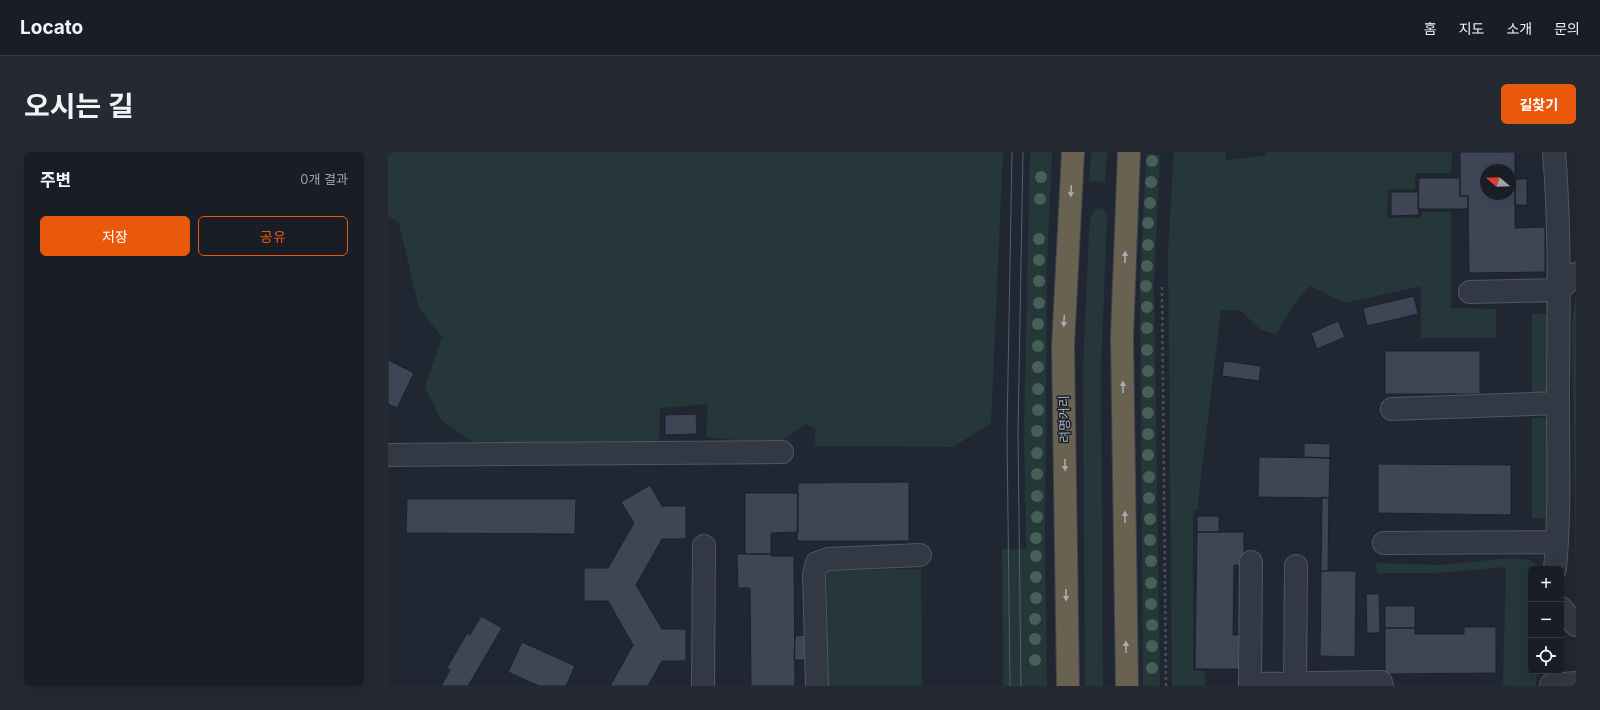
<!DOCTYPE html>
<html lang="ko">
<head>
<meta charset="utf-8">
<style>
  body { margin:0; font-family:Inter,"Noto Sans KR",sans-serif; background:#252a32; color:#f1f3f6 }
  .controls { position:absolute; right:12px; bottom:12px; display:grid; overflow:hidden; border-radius:6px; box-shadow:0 4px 16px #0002 }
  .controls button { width:36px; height:36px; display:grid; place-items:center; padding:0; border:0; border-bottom:1px solid #363b43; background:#181d26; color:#f1f3f6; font:20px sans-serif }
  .compass { position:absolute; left:1092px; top:12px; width:36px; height:36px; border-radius:50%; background:#181d26; box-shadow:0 4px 16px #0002; rotate:289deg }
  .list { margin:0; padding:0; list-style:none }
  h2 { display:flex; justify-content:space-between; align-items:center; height:52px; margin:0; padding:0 16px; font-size:17px }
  h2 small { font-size:13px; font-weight:400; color:#9fa2a7 }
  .actions { display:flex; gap:8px; padding:12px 16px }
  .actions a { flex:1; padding:9px 0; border:1px solid #ea580c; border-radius:6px; text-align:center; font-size:14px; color:#ea580c }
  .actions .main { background:#ea580c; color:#fff }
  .icon { flex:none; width:22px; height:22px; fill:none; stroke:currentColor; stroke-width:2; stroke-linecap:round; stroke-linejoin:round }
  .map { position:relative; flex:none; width:1188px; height:534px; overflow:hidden; border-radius:6px }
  header { display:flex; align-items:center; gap:24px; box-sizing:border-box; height:56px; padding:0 20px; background:#181d26; border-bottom:1px solid #363b43 }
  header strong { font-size:19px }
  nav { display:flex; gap:22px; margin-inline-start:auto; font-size:14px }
  .intro { display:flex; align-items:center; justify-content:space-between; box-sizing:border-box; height:96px; padding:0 24px }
  h1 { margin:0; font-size:28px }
  .button { padding:10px 18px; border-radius:6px; background:#ea580c; color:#fff; font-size:14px; font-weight:700 }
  main { display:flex; gap:24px; padding:0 24px }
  aside { flex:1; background:#181d26; border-radius:6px; box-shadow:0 4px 16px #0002 }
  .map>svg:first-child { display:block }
  .green { fill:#263739 }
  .building { fill:#3e4656; stroke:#1b202b; fill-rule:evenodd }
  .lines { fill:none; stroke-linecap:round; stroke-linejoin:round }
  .minor-casing { stroke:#515662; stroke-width:24 }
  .highway-casing { stroke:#3e434f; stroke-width:24 }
  .path { stroke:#435256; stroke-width:2.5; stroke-dasharray:3 3; stroke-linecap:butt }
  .minor { stroke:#333944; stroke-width:22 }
  .highway { stroke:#6a6251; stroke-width:22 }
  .tram { stroke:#575e6d; stroke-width:1 }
  .tree { fill:#476057 }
  .oneway { fill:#a6abb6 }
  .labels { text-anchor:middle; stroke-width:3; stroke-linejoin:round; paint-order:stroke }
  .street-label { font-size:13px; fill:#adb3c1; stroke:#191e29 }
</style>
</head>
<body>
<header>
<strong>Locato</strong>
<nav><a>홈</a><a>지도</a><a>소개</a><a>문의</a></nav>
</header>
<div class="intro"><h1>오시는 길</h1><a class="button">길찾기</a></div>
<main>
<aside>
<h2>주변<small>0개 결과</small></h2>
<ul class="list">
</ul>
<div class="actions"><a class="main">저장</a><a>공유</a></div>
</aside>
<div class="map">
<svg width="1188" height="534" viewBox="0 0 1188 534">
  <rect width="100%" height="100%" fill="#202733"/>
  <!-- green -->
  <path class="green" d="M0,0H615L603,271L565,295L426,294L428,277L418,272L388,292L318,285L320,252L272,256L271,292H87L53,268L37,235L54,185L31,156L11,71L0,64Z
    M642,0H664L659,113L657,397L659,534H615L614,397H638L636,276Z
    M703,0H719L717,30L701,29Z
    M786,0H838V8L876,4L879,0H1064L1063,21H1027V37H1000L999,66H1033L1034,60H1063V156L1108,157V186H1033V134L957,151L922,134L907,151L888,182L873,178L852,158H833L809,358H805V518L817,519V534H784L780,99Z
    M758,2L772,3L766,132L772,534H755L752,130Z
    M710,56L715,57L719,63L713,218L715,534H697L695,218L701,80C702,71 701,60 710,56Z
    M1188,143V422L1184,170Z
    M1144,162H1160V241H1144Z
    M1144,266H1161V366H1144Z
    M1121,406C1132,407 1147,406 1152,417H1143V519H1149L1148,534H1115L1118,415L1047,421H989L988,411L1052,413Z
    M533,417L534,534H440L439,418Z"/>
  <!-- building -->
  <path class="building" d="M1072,0H1127V76L1157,75V120L1081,121L1080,44H1072ZM1098,18H1122V42H1098Z
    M1031,26H1072V44H1080V57H1030Z
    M1127,27H1139V53H1127Z
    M1003,40H1030L1031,63L1003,64Z
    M1026,144L1030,162L979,174L975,156Z
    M950,169L957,185L929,197L923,181Z
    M997,199H1092V242H997Z
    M0,208L26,221L9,256L0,252Z
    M836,209L873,214L871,229L834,224Z
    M308,262L309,282L277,283V263Z
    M916,291L942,292V306L916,305Z
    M871,305L942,306L941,346L870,345Z
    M990,312L1123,313V363L990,361Z
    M521,330V389H409L410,331Z
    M262,333L274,354H298V387H274L248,433L274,477H298V509H274L260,534H222L245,493L220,449H196V416H220L246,371L233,350Z
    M357,341H410V380L383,381V402H357Z
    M934,345L941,346L940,419H933Z
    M19,347H188L187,382L18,381Z
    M809,364H831V380H809Z
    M809,380H856V413H846L845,483H855V517H807Z
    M349,402H383V404H406L407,534H363L362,436H350Z
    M933,419H968L967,505L932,504Z
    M978,442H991L992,481H979Z
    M997,454H1027V476H997Z
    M93,464L114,476L80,534H53L62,518L59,516L79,481L82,483Z
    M1076,475H1108V521L997,522V476H1027V482H1076Z
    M419,483V508H406L407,484Z
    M134,490L187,514L178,534H151L120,520Z"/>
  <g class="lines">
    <defs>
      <path id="minor" d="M1166,0C1173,83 1170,167 1170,251C1170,306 1172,362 1167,417
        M1082,140L1171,138L1188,122
        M1004,257L1170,251
        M0,303L394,300
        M996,391L1169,390
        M863,410L862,532L993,530L994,534
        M1173,456L1188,473
        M907,532L908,414
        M1163,533L1188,531
        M315,534L316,394
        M429,534L426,422L429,411L440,407L532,403"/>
      <path id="highway" d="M680,534L675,194L685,0
        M739,534L734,184L741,0"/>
    </defs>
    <!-- minor casing -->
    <use href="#minor" class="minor-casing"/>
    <!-- highway casing -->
    <use href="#highway" class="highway-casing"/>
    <!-- path -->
    <path class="path" d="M774,135L778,534"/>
    <!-- minor -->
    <use href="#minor" class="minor"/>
    <!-- highway -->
    <use href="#highway" class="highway"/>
    <!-- tram -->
    <path class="tram" d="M622,534L619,280L624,0
      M633,534L630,280L635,0"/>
  </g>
  <!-- trees -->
  <g class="tree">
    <circle cx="764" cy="9" r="6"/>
    <circle cx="653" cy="25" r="6"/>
    <circle cx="763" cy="30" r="6"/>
    <circle cx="652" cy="47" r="6"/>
    <circle cx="762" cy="51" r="6"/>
    <circle cx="760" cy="71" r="6"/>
    <circle cx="651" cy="87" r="6"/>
    <circle cx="760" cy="93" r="6"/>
    <circle cx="651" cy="108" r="6"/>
    <circle cx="759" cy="114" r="6"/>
    <circle cx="651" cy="129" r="6"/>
    <circle cx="758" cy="134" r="6"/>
    <circle cx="651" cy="151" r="6"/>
    <circle cx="759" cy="155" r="6"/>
    <circle cx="650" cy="172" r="6"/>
    <circle cx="759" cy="176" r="6"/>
    <circle cx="650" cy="194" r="6"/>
    <circle cx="759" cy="198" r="6"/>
    <circle cx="650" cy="215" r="6"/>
    <circle cx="760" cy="219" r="6"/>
    <circle cx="650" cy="237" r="6"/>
    <circle cx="760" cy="240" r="6"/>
    <circle cx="650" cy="258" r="6"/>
    <circle cx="760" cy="261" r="6"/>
    <circle cx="649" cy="279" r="6"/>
    <circle cx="760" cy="282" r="6"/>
    <circle cx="649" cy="301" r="6"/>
    <circle cx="760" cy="303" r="6"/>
    <circle cx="649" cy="322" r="6"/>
    <circle cx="761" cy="325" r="6"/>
    <circle cx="649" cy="344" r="6"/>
    <circle cx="761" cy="346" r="6"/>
    <circle cx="649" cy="365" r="6"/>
    <circle cx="762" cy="367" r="6"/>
    <circle cx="648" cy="386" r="6"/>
    <circle cx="762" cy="388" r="6"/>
    <circle cx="648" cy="404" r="6"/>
    <circle cx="763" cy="409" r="6"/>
    <circle cx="648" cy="425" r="6"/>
    <circle cx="763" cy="431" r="6"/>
    <circle cx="648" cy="446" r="6"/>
    <circle cx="763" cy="452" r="6"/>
    <circle cx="647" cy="467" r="6"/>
    <circle cx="764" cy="473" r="6"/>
    <circle cx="647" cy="487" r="6"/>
    <circle cx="764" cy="494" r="6"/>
    <circle cx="647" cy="508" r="6"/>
    <circle cx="764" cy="516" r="6"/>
  </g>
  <!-- one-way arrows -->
  <defs><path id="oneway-solid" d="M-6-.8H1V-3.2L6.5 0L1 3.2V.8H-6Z"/></defs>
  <g class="oneway">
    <use href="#oneway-solid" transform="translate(683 39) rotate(93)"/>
    <use href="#oneway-solid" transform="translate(737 105) rotate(-88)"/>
    <use href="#oneway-solid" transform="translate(676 169) rotate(93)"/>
    <use href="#oneway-solid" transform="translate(735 235) rotate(-91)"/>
    <use href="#oneway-solid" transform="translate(677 313) rotate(89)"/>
    <use href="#oneway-solid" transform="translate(737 365) rotate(-91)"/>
    <use href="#oneway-solid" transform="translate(678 443) rotate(89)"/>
    <use href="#oneway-solid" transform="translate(738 495) rotate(-91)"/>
  </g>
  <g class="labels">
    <!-- street labels -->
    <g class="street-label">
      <text transform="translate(676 267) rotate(-91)" y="5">려명거리</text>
    </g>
  </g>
</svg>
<div class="controls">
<button>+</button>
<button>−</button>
<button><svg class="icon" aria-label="locate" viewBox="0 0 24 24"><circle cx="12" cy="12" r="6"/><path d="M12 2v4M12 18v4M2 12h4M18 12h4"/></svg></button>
</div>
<svg class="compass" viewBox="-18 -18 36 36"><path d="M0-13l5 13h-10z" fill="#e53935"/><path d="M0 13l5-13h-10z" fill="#9fa2a7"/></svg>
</div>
</main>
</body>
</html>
